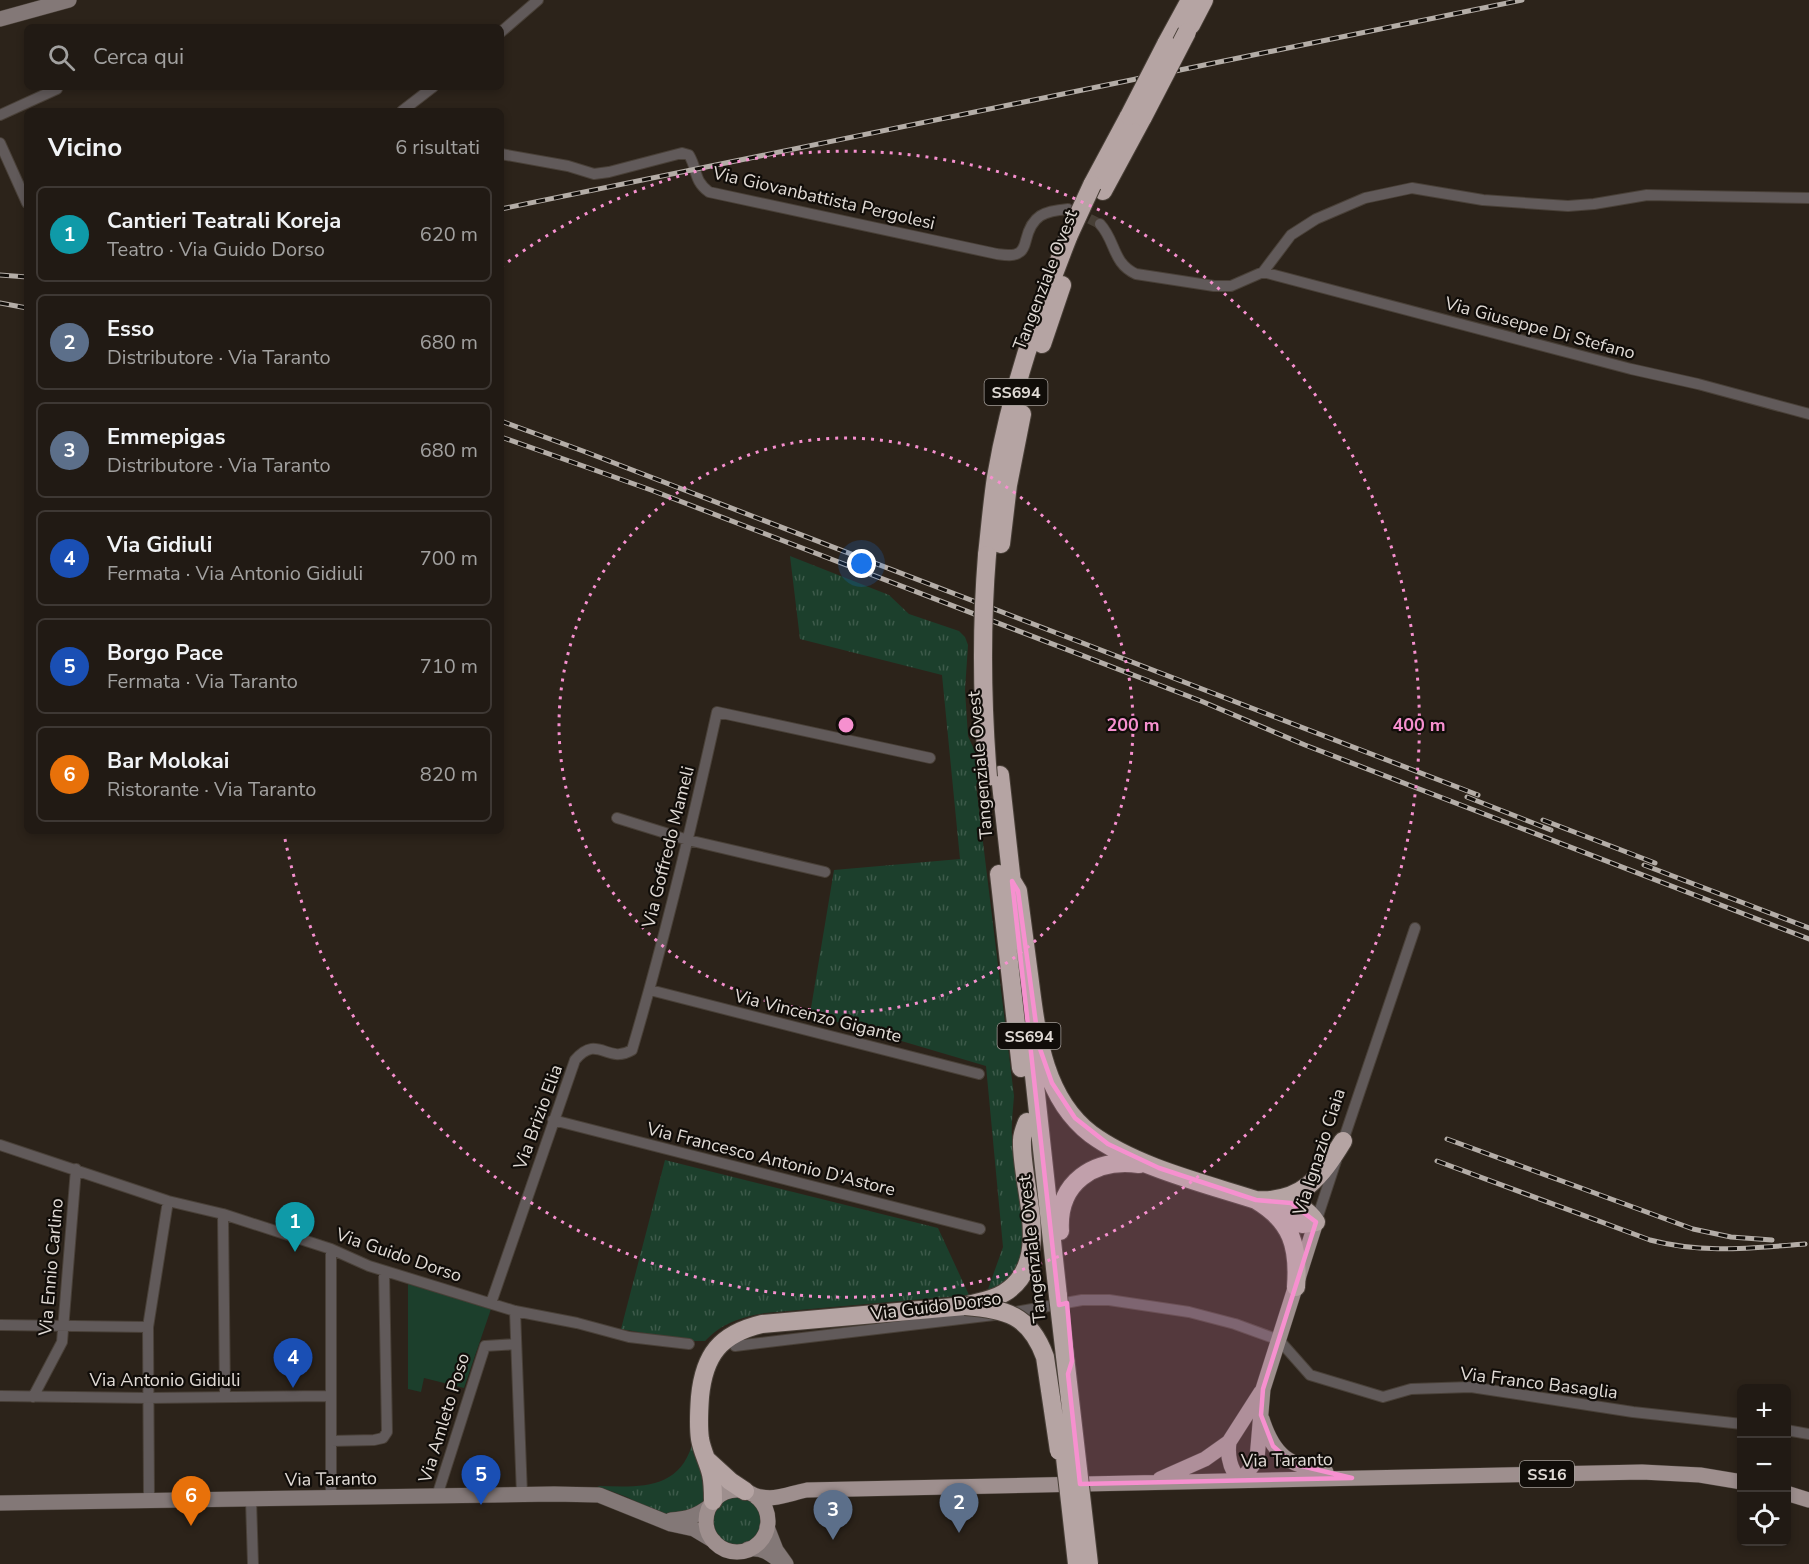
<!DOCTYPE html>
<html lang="it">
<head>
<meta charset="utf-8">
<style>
  body { margin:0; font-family:"Nunito Sans",sans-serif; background:#29231d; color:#f1f3f6 }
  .controls { position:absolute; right:18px; bottom:18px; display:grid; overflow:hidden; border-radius:9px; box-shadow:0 3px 9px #0003 }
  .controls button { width:54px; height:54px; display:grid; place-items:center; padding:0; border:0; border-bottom:2px solid #3e3834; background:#211a14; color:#f1f3f6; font:30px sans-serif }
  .you { position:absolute; left:862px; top:564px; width:21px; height:21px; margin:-15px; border:4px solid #fff; border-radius:50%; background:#1a73e8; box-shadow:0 0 0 9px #1a73e833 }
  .badge { display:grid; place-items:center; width:39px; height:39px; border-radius:50%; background:#ea580c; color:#fff; font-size:20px; font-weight:700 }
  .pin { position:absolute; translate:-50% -50px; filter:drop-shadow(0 2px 3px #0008) }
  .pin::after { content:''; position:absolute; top:32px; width:21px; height:18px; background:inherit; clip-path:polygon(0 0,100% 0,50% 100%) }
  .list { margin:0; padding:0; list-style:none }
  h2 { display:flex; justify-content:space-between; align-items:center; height:78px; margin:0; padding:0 24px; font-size:26px }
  h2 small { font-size:20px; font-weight:400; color:#a2a1a0 }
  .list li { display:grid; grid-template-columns:39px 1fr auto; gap:18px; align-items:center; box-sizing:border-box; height:96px; margin:0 12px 12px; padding:0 12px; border:2px solid #3e3834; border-radius:9px }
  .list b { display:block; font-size:22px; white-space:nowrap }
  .list p { margin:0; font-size:20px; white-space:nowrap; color:#a2a1a0 }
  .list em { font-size:20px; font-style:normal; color:#a2a1a0 }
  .icon { flex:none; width:33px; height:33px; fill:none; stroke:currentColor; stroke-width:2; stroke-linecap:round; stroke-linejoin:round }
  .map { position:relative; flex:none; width:1809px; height:1564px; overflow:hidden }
  .search { position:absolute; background:#211a14; box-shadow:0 3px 9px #0003; left:24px; top:24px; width:480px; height:66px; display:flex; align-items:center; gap:15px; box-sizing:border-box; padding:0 21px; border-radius:9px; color:#a2a1a0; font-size:22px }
  .panel { position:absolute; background:#211a14; box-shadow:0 3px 9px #0003; left:24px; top:108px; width:480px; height:726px; border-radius:9px }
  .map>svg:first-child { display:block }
  .grass { fill:url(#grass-tufts) }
  .pitch { fill:#1c3f2c }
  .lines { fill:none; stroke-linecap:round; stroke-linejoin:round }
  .street-tunnel { stroke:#473f36; stroke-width:10; stroke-dasharray:10 5; stroke-linecap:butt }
  .street-casing { stroke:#494038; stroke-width:12 }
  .secondary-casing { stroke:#494038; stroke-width:16 }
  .primary-casing { stroke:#494038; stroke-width:16 }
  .highway-casing { stroke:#494038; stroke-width:20 }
  .street { stroke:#615a5a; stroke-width:10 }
  .secondary { stroke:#837877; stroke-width:15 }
  .primary { stroke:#9e8f8e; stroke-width:15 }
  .highway { stroke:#b5a4a3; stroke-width:18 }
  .rail-casing { stroke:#b4ada7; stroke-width:5 }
  .rail { stroke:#110d09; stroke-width:3; stroke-dasharray:9; stroke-linecap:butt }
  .highway-bridge-casing { stroke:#494038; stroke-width:20; stroke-linecap:butt }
  .highway-bridge { stroke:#b5a4a3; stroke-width:18 }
  .marked { fill:#f690cf; fill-opacity:0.2; stroke:#f690cf; stroke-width:4.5; stroke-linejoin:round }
  .ring { fill:none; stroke:#f690cf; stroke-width:3; stroke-dasharray:3 6 }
  .labels { text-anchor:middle; stroke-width:4.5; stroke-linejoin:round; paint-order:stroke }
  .shield { fill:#110d09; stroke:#a39d98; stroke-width:1.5 }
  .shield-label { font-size:16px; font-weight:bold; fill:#e1dbd6 }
  .street-label { font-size:18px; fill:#e1dbd6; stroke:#110d09 }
  .centre { fill:#f690cf; stroke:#110d09; stroke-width:3 }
  .ring-label { font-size:18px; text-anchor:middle; font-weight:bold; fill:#f690cf; stroke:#110d09; stroke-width:4.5; stroke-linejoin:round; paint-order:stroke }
</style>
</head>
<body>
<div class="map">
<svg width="1809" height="1564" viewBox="0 0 1809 1564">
  <defs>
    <pattern id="grass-tufts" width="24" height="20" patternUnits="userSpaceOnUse" patternTransform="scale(1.5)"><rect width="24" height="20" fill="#1c3f2c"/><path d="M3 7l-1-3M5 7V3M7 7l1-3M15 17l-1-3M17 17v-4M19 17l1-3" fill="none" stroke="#3d5a4a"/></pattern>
  </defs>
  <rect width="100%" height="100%" fill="#2c231a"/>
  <!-- grass -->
  <path class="grass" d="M790,556L889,595L909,614L959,631L965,637L968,645L965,690L968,736L978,758L979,780L976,785L1014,1096C1013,1110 1011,1125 1012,1138C1015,1170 1032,1244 1017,1271C1010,1282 998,1287 987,1292L1003,1247L986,1066L810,1014L834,870L960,859L942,675L800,639Z
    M665,1160L938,1228L969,1295L765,1313C741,1317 722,1323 705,1341H691L621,1329Z
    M692,1445L694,1455L703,1472L707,1494L700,1506L673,1516L654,1511L627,1497L597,1486C638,1487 678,1491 692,1445Z
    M713 1521a24 24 0 1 1 48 0a24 24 0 1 1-48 0Z"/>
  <!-- pitch -->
  <path class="pitch" d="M408,1284L491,1309L464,1388L424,1378L421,1392L408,1389Z"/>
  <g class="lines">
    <!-- street-tunnel -->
    <path class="street-tunnel" d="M1076,212L1100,224"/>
    <defs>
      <path id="street" d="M501,32L538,0
        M402,111L433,87
        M0,115L57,89
        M0,143L27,203
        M501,154L568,166L594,174L609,172L682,153L689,155C698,170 693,180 709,192L997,254C1004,255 1014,257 1020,252C1024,249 1025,244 1026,240C1032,215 1044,211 1068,209
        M1100,224C1116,241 1112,263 1136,274L1214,286H1231L1263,272L1291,235L1316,219L1365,198L1412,188L1483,200L1568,206L1594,204L1647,195L1809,198
        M1263,272L1631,369L1698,384L1809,414
        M617,818L688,840L825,872
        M650,990L979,1074
        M553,1120L980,1229
        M0,1145L168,1201L223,1214L331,1249L369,1266L515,1311L577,1323L629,1337L689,1344
        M1341,1147L1415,928
        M223,1214L225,1397
        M1316,1222L1336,1161
        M331,1249V1498
        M491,1303L575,1060C598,1033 607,1065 632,1050C665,938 692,825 717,712L930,758
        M515,1311L522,1495
        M1010,1313L1082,1300H1109L1189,1312L1235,1324L1279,1340L1310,1375L1383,1397L1411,1389L1471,1387L1633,1412L1742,1424
        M0,1325L148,1327
        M735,1346L994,1315
        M0,1396L148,1398L330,1396
        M33,1397L62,1342L76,1169
        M1786,1430L1809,1434
        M331,1441L374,1440L383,1438L387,1432L384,1271
        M437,1496L485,1346L516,1344
        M149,1500L148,1327L168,1201
        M251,1500L253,1564"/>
      <path id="secondary" d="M0,19L69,0
        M0,1503L554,1494L599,1495L671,1524L694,1529L714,1541
        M671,1520C687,1519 697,1516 710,1506
        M767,1527L776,1550L786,1564
        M748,1549C763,1547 771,1554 782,1563"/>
      <path id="primary" d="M1262,1419C1274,1457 1289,1465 1326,1472
        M1229,1442C1227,1457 1230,1468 1239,1480
        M1160,1479L1205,1459L1229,1442L1261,1392
        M1239,1480L1247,1473L1257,1459L1263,1389L1316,1222
        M706 1521a31 31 0 1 1 62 0a31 31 0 1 1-62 0Z
        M1786,1493L1809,1500
        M754,1495C774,1502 787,1494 807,1490L1642,1472L1700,1475L1742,1482"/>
      <path id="highway" d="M1191,25L1204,0
        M1166,44L1190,0
        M1092,185L1129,116
        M1103,191L1143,117
        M1042,344L1062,285
        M1001,544L1008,485L1022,414
        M987,555C990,529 992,503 996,477C1010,394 1038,313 1069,235
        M1000,775L1013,892
        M999,874L1021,1068
        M1012,881L1018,891C1022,921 1026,952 1030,982C1037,1036 1044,1098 1091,1134C1136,1167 1203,1183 1256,1200C1292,1221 1299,1247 1296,1287
        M1031,1048L1058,1296
        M1256,1200C1302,1203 1321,1177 1343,1141
        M1278,1216L1302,1224L1316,1222C1307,1208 1294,1203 1279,1200
        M1060,1231C1057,1182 1094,1158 1139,1164
        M707,1460L730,1481L745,1491
        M713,1501C713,1492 713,1483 711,1474C708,1462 702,1451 700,1439C698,1425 699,1411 700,1397C704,1355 720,1334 762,1324L965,1306C978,1302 993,1300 1004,1293C1055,1262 1020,1185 1022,1140C1022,1134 1025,1127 1027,1122"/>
    </defs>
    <!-- street casing -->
    <use href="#street" class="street-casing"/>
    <!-- secondary casing -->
    <use href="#secondary" class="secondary-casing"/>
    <!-- primary casing -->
    <use href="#primary" class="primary-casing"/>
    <!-- highway casing -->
    <use href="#highway" class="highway-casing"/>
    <!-- street -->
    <use href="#street" class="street"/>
    <!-- secondary -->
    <use href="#secondary" class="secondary"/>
    <!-- primary -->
    <use href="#primary" class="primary"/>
    <!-- highway -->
    <use href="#highway" class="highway"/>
    <defs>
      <path id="rail" d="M501,209L1522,0
        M0,275L27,277
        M0,303L27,308
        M501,421L583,451L1478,795
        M501,437L651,490L1201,701L1305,745L1809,939
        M1467,797L1551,830
        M1543,820L1655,863
        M1644,865L1809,928
        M1447,1139L1693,1229L1731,1237L1772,1240
        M1437,1161L1650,1240C1703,1254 1750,1248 1805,1244"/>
    </defs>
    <!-- rail casing -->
    <use href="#rail" class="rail-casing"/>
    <!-- rail -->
    <use href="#rail" class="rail"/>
    <defs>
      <path id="highway-bridge" d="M1129,116L1166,44
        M1143,117L1187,32
        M1069,235L1092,185
        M987,555C981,629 982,703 988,777
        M1058,1296L1089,1564
        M965,1306C1006,1309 1030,1315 1045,1357L1059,1451
        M1063,1440L1077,1564"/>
    </defs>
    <!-- highway-bridge casing -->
    <use href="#highway-bridge" class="highway-bridge-casing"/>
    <!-- highway-bridge -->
    <use href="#highway-bridge" class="highway-bridge"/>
  </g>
  <!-- marked area -->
  <path class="marked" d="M1012,881L1018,891L1039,1046L1052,1083L1075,1118L1108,1144L1159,1168L1256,1200L1291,1203L1316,1222L1263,1389L1261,1415L1273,1446L1293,1464L1352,1478L1080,1484L1068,1374L1072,1361L1067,1303L1059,1305Z"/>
  <!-- distance rings -->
  <g class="ring">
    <circle cx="846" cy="725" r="287"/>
    <path d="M501 267A573 573 0 1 1 284 834"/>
  </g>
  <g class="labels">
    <!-- shield labels -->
    <g class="shield">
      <rect x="984.5" y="379" width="63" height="26" rx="4.5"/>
      <rect x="997.5" y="1023" width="63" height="26" rx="4.5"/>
      <rect x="1520" y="1461" width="54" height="26" rx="4.5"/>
    </g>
    <g class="shield-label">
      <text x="1016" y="398">SS694</text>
      <text x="1029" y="1042">SS694</text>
      <text x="1547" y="1480">SS16</text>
    </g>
    <!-- street labels -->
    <g class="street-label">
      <text transform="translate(824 198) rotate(13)" y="6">Via Giovanbattista Pergolesi</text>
      <text transform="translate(1045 280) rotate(-69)" y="6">Tangenziale Ovest</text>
      <text transform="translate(1540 328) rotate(15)" y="6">Via Giuseppe Di Stefano</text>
      <text transform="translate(980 765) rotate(-95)" y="6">Tangenziale Ovest</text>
      <text transform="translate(668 847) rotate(-76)" y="6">Via Goffredo Mameli</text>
      <text transform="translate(818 1016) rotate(14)" y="6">Via Vincenzo Gigante</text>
      <text transform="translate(538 1117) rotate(-70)" y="6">Via Brizio Elia</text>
      <text transform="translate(1319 1152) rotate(-72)" y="6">Via Ignazio Ciaia</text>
      <text transform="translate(771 1159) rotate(14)" y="6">Via Francesco Antonio D'Astore</text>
      <text transform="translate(1032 1249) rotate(-96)" y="6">Tangenziale Ovest</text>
      <text transform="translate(399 1255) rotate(19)" y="6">Via Guido Dorso</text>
      <text transform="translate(51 1267) rotate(-85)" y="6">Via Ennio Carlino</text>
      <text transform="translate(936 1306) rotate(-7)" y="6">Via Guido Dorso</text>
      <text x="165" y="1386">Via Antonio Gidiuli</text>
      <text transform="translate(1539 1383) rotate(7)" y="6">Via Franco Basaglia</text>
      <text transform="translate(444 1418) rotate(-73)" y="6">Via Amleto Poso</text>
      <text transform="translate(1287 1460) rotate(-1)" y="6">Via Taranto</text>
      <text transform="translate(331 1479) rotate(-1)" y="6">Via Taranto</text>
    </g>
  </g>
  <circle cx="846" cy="725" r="9" class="centre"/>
  <g class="ring-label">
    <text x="1133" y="731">200 m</text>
    <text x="1419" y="731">400 m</text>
  </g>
</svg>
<div class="controls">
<button>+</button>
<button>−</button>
<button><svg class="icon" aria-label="locate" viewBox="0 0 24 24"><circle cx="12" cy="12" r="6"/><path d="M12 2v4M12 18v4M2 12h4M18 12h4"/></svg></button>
</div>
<div class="you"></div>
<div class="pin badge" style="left:295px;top:1252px;background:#0f9aa8">1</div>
<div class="pin badge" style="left:959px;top:1533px;background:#5c6f8a">2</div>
<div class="pin badge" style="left:833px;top:1540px;background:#5c6f8a">3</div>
<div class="pin badge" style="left:293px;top:1388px;background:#1a4fb4">4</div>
<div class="pin badge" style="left:481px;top:1505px;background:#1a4fb4">5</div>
<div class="pin badge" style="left:191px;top:1526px;background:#e8710a">6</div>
<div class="search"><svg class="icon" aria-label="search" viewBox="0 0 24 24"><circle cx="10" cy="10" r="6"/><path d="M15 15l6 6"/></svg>Cerca qui</div>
<section class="panel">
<h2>Vicino<small>6 risultati</small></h2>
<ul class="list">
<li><span class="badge" style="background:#0f9aa8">1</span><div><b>Cantieri Teatrali Koreja</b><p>Teatro · Via Guido Dorso</p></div><em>620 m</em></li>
<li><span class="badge" style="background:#5c6f8a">2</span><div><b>Esso</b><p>Distributore · Via Taranto</p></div><em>680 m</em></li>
<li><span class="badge" style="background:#5c6f8a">3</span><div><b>Emmepigas</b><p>Distributore · Via Taranto</p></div><em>680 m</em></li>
<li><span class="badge" style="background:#1a4fb4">4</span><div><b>Via Gidiuli</b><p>Fermata · Via Antonio Gidiuli</p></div><em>700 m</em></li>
<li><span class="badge" style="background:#1a4fb4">5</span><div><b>Borgo Pace</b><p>Fermata · Via Taranto</p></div><em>710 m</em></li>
<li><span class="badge" style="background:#e8710a">6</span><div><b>Bar Molokai</b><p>Ristorante · Via Taranto</p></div><em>820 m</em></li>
</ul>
</section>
</div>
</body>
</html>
